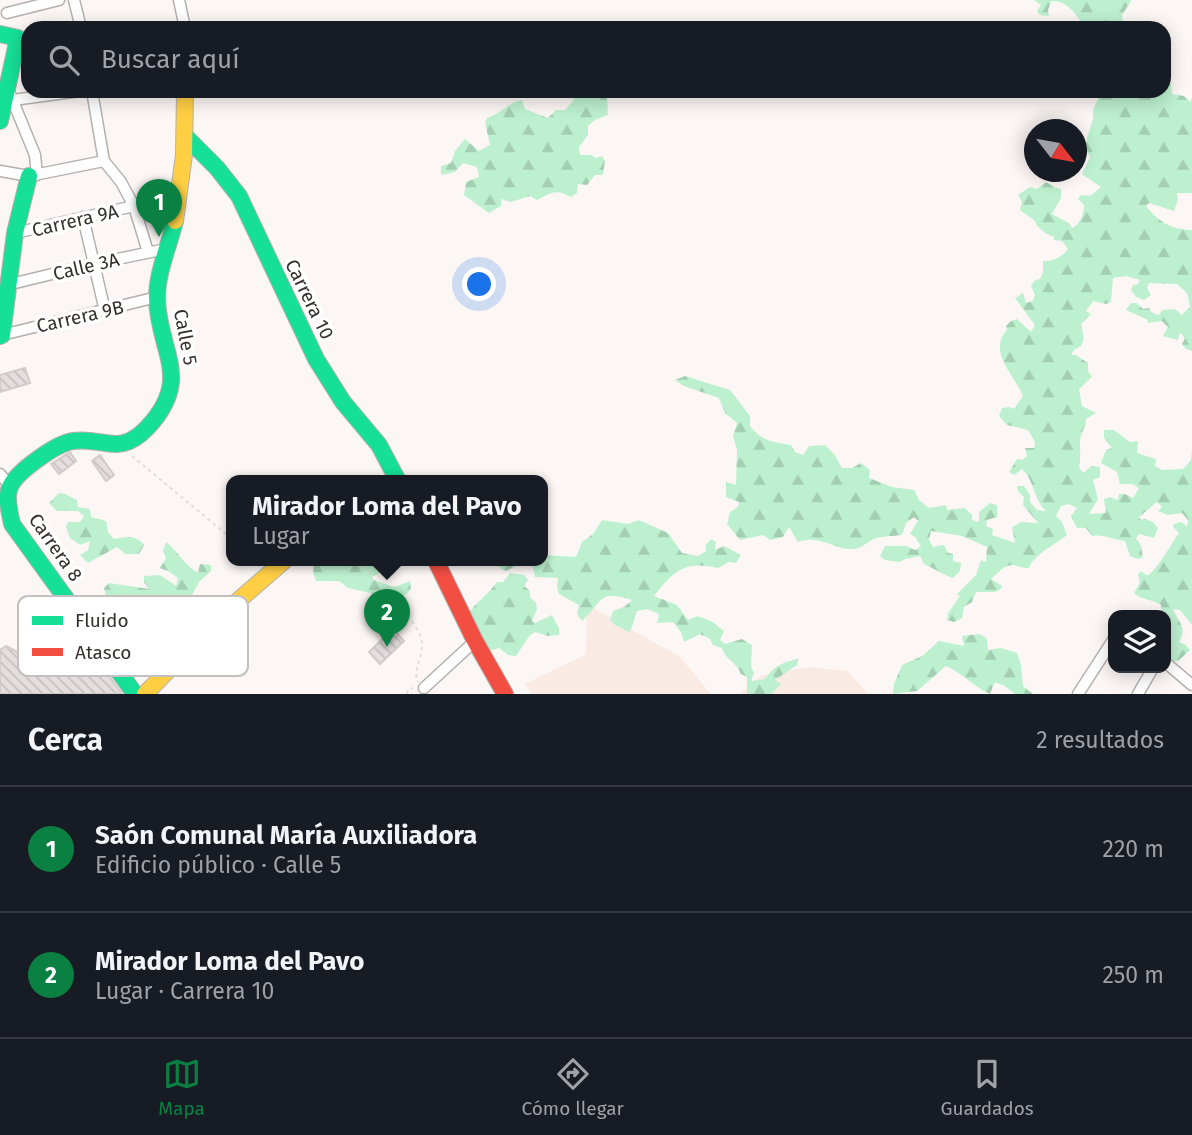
<!DOCTYPE html>
<html lang="es">
<head>
<meta charset="utf-8">
<style>
  body { margin:0; font-family:"Fira Sans",sans-serif; background:#242831; color:#f1f3f6 }
  .controls { position:absolute; right:21px; bottom:21px; display:grid; overflow:hidden; border-radius:14px; box-shadow:0 4px 18px #0003 }
  .controls button { width:63px; height:63px; display:grid; place-items:center; padding:0; border:0; border-bottom:2px solid #363941; background:#171b24; color:#f1f3f6; font:35px sans-serif }
  .compass { position:absolute; left:1024px; top:119px; width:63px; height:63px; border-radius:50%; background:#171b24; box-shadow:0 4px 18px #0003; rotate:121deg }
  .you { position:absolute; left:480px; top:285px; width:24px; height:24px; margin:-18px; border:5px solid #fff; border-radius:50%; background:#1a73e8; box-shadow:0 0 0 10px #1a73e833 }
  .badge { display:grid; place-items:center; width:46px; height:46px; border-radius:50%; background:#0b8043; color:#fff; font-size:23px; font-weight:700 }
  .pin { position:absolute; translate:-50% -58px; filter:drop-shadow(0 2px 4px #0008) }
  .pin::after { content:''; position:absolute; top:37px; width:24px; height:21px; background:inherit; clip-path:polygon(0 0,100% 0,50% 100%) }
  .popup { position:absolute; left:226px; top:475px; width:322px; height:91px; box-sizing:border-box; display:grid; place-content:center; border-radius:14px; background:#171b24; filter:drop-shadow(0 2px 5px #0005); font-size:23px; white-space:nowrap; color:#9ea1a6 }
  .popup b { font-size:26px; color:#f1f3f6 }
  .popup::after { content:''; position:absolute; left:50%; top:100%; margin-left:-14px; border:14px solid transparent; border-top-color:#171b24 }
  .list { margin:0; padding:0; list-style:none }
  h2 { display:flex; justify-content:space-between; align-items:center; height:91px; margin:0; padding:0 28px; font-size:30px }
  h2 small { font-size:23px; font-weight:400; color:#9ea1a6 }
  .list li { display:grid; grid-template-columns:46px 1fr auto; gap:21px; align-items:center; box-sizing:border-box; height:126px; padding:0 28px; border-top:2px solid #363941 }
  .list b { display:block; font-size:26px; white-space:nowrap }
  .list p { margin:0; font-size:23px; white-space:nowrap; color:#9ea1a6 }
  .list em { font-size:23px; font-style:normal; color:#9ea1a6 }
  .icon { flex:none; width:38px; height:38px; fill:none; stroke:currentColor; stroke-width:2; stroke-linecap:round; stroke-linejoin:round }
  .map { position:relative; flex:none; width:1192px; height:694px; overflow:hidden }
  .search { position:absolute; background:#171b24; box-shadow:0 4px 18px #0003; left:21px; right:21px; top:21px; height:77px; display:flex; align-items:center; gap:18px; box-sizing:border-box; padding:0 24px; border-radius:21px; color:#9ea1a6; font-size:26px }
  .sheet { height:343px; background:#171b24 }
  nav { display:flex; justify-content:space-around; align-items:center; box-sizing:border-box; height:98px; border-top:2px solid #363941; background:#171b24; font-size:19px; color:#9ea1a6 }
  nav a { display:grid; justify-items:center; gap:4px }
  nav .on { color:#0b8043 }
  .map>svg:first-child { display:block }
  .built { fill:#f9ebe4 }
  .forest { fill:url(#forest-firs) }
  .building { fill:url(#building-back-hatch); stroke:#d1ccca; stroke-width:2 }
  .lines { fill:none; stroke-linecap:round; stroke-linejoin:round }
  .street-casing { stroke:#b4b0ae; stroke-width:13 }
  .fast-casing { stroke:#b4b0ae; stroke-width:18 }
  .slow-casing { stroke:#b4b0ae; stroke-width:18 }
  .jam-casing { stroke:#b4b0ae; stroke-width:18 }
  .path { stroke:#dfdedc; stroke-width:2; stroke-dasharray:3.5 3.5; stroke-linecap:butt }
  .street { stroke:#fffefe; stroke-width:10 }
  .fast { stroke:#16e098; stroke-width:16 }
  .slow { stroke:#ffcf43; stroke-width:16 }
  .jam { stroke:#f24e42; stroke-width:16 }
  .labels { text-anchor:middle; stroke-width:7; stroke-linejoin:round; paint-order:stroke }
  .street-label { font-size:19px; fill:#352f2d; stroke:#fff }
  .key { fill:#fff; stroke:#c2c1c0; stroke-width:2 }
  .key-label { font-size:19px; fill:#352f2d }
</style>
</head>
<body>
<div class="map">
<svg width="1192" height="694" viewBox="0 0 1192 694">
  <defs>
    <pattern id="forest-firs" width="22" height="20" patternUnits="userSpaceOnUse" patternTransform="scale(1.75)"><rect width="22" height="20" fill="#bdf0cf"/><path d="M5 1l3.5 6h-7zM16 11l3.5 6h-7z" fill="#a3ceb2"/></pattern>
    <pattern id="building-back-hatch" width="6" height="6" patternUnits="userSpaceOnUse" patternTransform="scale(1.75)"><rect width="6" height="6" fill="#e4dfde"/><path d="M-1 5l2 2M0 0l6 6M5-1l2 2" fill="none" stroke="#c4c0bf"/></pattern>
  </defs>
  <rect width="100%" height="100%" fill="#fcf7f5"/>
  <!-- built -->
  <path class="built" d="M587,604L680,657L711,694H531L525,684L586,654Z
    M809,667L847,671L868,694H740L762,675Z"/>
  <!-- forest -->
  <path class="forest" d="M1034,0H1131V1L1122,15L1124,28H1080L1081,22C1074,11 1065,0 1051,1L1048,10L1049,16L1040,15L1037,11L1041,5Z
    M1164,78L1171,84L1172,94L1184,96L1190,102L1192,98V193H1177L1178,199L1174,211L1149,203L1146,206C1160,223 1171,229 1192,230V351L1186,349L1182,344L1185,338L1182,334H1179L1178,340L1163,336L1168,327L1162,321L1147,323L1148,320L1126,310L1131,303H1137L1143,309L1149,308L1151,312L1158,315L1163,310L1175,309L1182,315L1190,307L1187,293L1177,284L1149,283L1147,288L1151,295L1144,300L1136,297L1131,290L1133,285L1138,284L1140,280L1126,276L1113,278L1111,302L1106,304L1093,301L1086,311L1091,314L1081,324L1084,339L1081,346L1074,350L1071,355H1076L1088,363V371L1092,377L1079,389L1082,406L1096,413L1086,419C1086,428 1080,433 1080,442C1080,452 1081,458 1079,467L1083,473L1092,466L1100,467V477L1093,480L1098,499L1089,514L1106,513L1104,499L1110,497L1118,500L1119,494H1125L1133,498L1139,488L1132,484H1120L1117,472L1101,463L1106,450L1112,448L1104,438V430H1114L1130,442L1138,441L1137,453L1156,459L1155,466L1162,470L1183,469L1191,460L1192,449V625L1180,610L1173,609C1178,622 1188,627 1179,642L1186,645L1190,650L1178,661H1167L1166,649L1171,641L1166,615H1161V605C1152,599 1141,600 1134,593L1140,582L1138,574L1141,571L1146,575H1149C1162,562 1169,547 1179,533L1173,527L1174,524L1182,522L1187,527L1188,520L1182,513L1168,515L1158,511L1162,507L1157,502L1139,517L1141,520L1145,519L1153,522L1158,528L1154,538L1139,534L1136,538L1141,546L1143,557L1138,559L1130,556L1125,541C1112,540 1105,534 1092,536L1086,528H1077L1071,516L1077,508L1069,504L1061,506L1056,516L1062,522L1067,535C1056,544 1033,555 1029,568C1022,569 1019,565 1012,565C1004,565 997,574 991,579L1001,585L1002,588L995,592H976L972,602L964,607L962,618L954,622L947,620L948,613L960,596L957,594L976,575L981,560L986,562L987,547L962,536L931,531L929,540L933,547L944,545L948,553L953,554V561L961,563L960,571L953,578C943,575 934,568 924,564L920,556L905,559L899,562L885,560L880,556L885,546H906L915,550L921,546L915,537L910,534L918,521L914,517L906,523L902,535C893,536 882,536 874,539C867,542 861,549 853,549C832,550 823,534 798,542L789,527L783,537L770,540L763,535L740,540L727,524L730,512L738,507L739,502L726,497V482L736,485L737,450L733,436L737,423L725,413L719,398L684,386L675,380L685,376L730,390L750,416V426C762,442 774,442 791,445L795,452L803,455L809,446L825,445L834,454L842,468H852L861,463L870,470L869,478L892,487L914,490L919,500L929,508L946,505L947,510L965,508L972,515V520L979,522V512L990,503L997,505V517L987,520L986,526L993,529L992,535L1015,543L1012,527L1021,522L1038,523L1023,505L1024,497L1018,491L1017,486H1024L1030,495V502L1037,510L1046,511C1033,499 1035,481 1022,469L1014,475L1009,472L1017,459L1022,460L1027,456L1025,448H1034L1035,442L1028,430L1007,425L999,416L1002,408L1010,407L1014,409L1023,396C1015,376 987,352 1007,330L1006,326L1011,321L1017,319L1031,332L1035,325L1015,298L1023,293L1026,303L1033,301L1035,295L1031,286L1034,281L1040,279L1043,272V261C1052,262 1062,257 1068,249L1062,241L1054,240V237L1045,233L1037,226L1035,221L1020,210L1022,202L1018,195L1030,187L1037,189L1046,182L1054,187L1061,189V198L1052,214L1069,223L1072,228C1080,225 1084,213 1084,205L1078,199L1081,195L1090,196L1101,187L1082,174L1090,157C1079,140 1096,126 1093,110L1099,97L1096,91H1164Z
    M576,91H612L607,97L608,115L595,120L588,126V135L579,147L580,155H591L596,158L602,156L605,161L603,175H595L587,185L578,184L577,193L571,197C556,188 551,193 537,200L530,196L511,202L501,199V206L489,213L464,195L466,182L479,177L477,167L463,163L455,172L441,175V166L451,163L455,151L465,139L479,151L490,145L485,122L487,118C501,114 506,103 522,100L525,109L548,118L556,110H565L573,101Z
    M59,493L65,494L77,500L78,507L90,509L91,517L106,521L108,532L114,539C127,537 135,534 144,545L139,554H125L117,547L88,563L80,555L88,550L90,541L80,545L70,538L66,527L68,522H80L84,516L78,511H57L49,503Z
    M602,520L628,524L639,520L668,533L682,553L698,556L706,551V545L711,539L716,542L715,550L724,546L741,555L736,563L729,562L718,568C684,560 674,571 654,596L677,605L688,620L697,616L711,621L724,631L720,640L725,644L742,639L752,645L751,666L754,673L751,681L765,679C774,666 783,662 798,659L797,665L775,680L781,684L771,694H747V677L741,674C736,661 725,660 722,648L713,645L710,639L700,634L684,642L681,632L673,622L657,623L659,614L647,609L637,611C634,618 634,625 629,632L615,625L610,620L613,611L624,607L632,600C597,589 603,602 582,621L577,614L579,605L559,594L557,587L558,578L535,577L532,563L517,565L506,571L501,569L497,561H543V555L576,557L582,542L593,534Z
    M166,542C180,553 181,562 198,573L200,564L211,565V571L199,582L191,597L160,608L130,603L115,606L107,600L104,588L109,583L149,589L144,582V576L160,575L176,586L178,578L168,571L160,568L166,558L163,551Z
    M314,561H389L398,567L393,575L386,576L381,572L372,577L374,580L394,587L410,581L411,588L408,593L395,601L396,609L392,616L383,619L376,612L371,593L348,588L339,581H316L313,573Z
    M510,573L524,575L528,580L524,586L530,591V597L536,603L537,609L532,621L535,623L552,615L559,628V635L548,636L535,632L530,635L516,656L508,655L499,648L488,651L468,614C476,602 488,595 497,582H503Z
    M980,634L987,639L988,650L1001,648L1017,653L1021,665L1023,686L1033,694H1015L1005,686L995,682L990,694C974,687 962,673 946,666L917,691L893,694L894,684L902,665L922,656L939,641L964,646L962,636Z"/>
  <!-- building -->
  <path class="building" d="M161,181L170,186L167,207L158,223L145,217L144,212Z
    M25,368L30,383L0,392V375Z
    M70,452L76,461L59,474L51,464Z
    M100,455L114,475L106,481L92,461Z
    M393,629L404,641L380,664L369,652Z
    M71,633L88,650L89,649L122,694H0V650L6,646L19,653L27,644L36,641L43,642L52,650Z"/>
  <g class="lines">
    <defs>
      <path id="street" d="M74,0L81,28
        M179,0L185,28
        M7,13L59,0
        M8,89L35,155L37,175
        M92,91L104,161L121,182L134,206L148,252
        M13,100L80,91
        M0,171L29,176L104,161
        M83,217L105,311
        M15,233L134,206
        M7,285L93,264L166,249
        M2,335L157,297
        M0,474L10,486
        M1166,663L1192,685
        M424,688L475,641
        M1078,694L1113,640
        M1138,694L1153,668"/>
      <path id="fast" d="M0,34L18,38L0,121
        M186,137L217,168L239,196L316,359L343,402L379,445L398,481
        M0,336L2,335L15,233L29,176
        M135,694L12,524C10,513 5,498 10,487C16,472 57,443 73,441C105,437 119,457 147,428C194,378 158,352 157,298C157,272 169,246 175,221"/>
      <path id="slow" d="M175,221L184,155L185,91
        M145,694L225,612L284,561"/>
      <path id="jam" d="M436,561L475,641L505,694"/>
    </defs>
    <!-- street casing -->
    <use href="#street" class="street-casing"/>
    <!-- fast casing -->
    <use href="#fast" class="fast-casing"/>
    <!-- slow casing -->
    <use href="#slow" class="slow-casing"/>
    <!-- jam casing -->
    <use href="#jam" class="jam-casing"/>
    <!-- path -->
    <path class="path" d="M132,456L231,538
      M390,625C387,617 383,612 387,604L398,603C407,615 424,633 422,648C421,660 413,671 418,682
      M407,694L408,690L413,688"/>
    <!-- street -->
    <use href="#street" class="street"/>
    <!-- fast -->
    <use href="#fast" class="fast"/>
    <!-- slow -->
    <use href="#slow" class="slow"/>
    <!-- jam -->
    <use href="#jam" class="jam"/>
  </g>
  <g class="labels">
    <!-- street labels -->
    <g class="street-label">
      <text transform="translate(75 220) rotate(-13)" y="7">Carrera 9A</text>
      <text transform="translate(86 266) rotate(-13)" y="7">Calle 3A</text>
      <text transform="translate(310 299) rotate(64)" y="7">Carrera 10</text>
      <text transform="translate(80 316) rotate(-13)" y="7">Carrera 9B</text>
      <text transform="translate(186 337) rotate(79)" y="7">Calle 5</text>
      <text transform="translate(56 547) rotate(55)" y="7">Carrera 8</text>
    </g>
  </g>
  <!-- legend -->
  <rect x="18" y="596" width="230" height="80" rx="10" class="key"/>
  <rect x="32" y="616" width="31" height="9" fill="#16e098"/>
  <rect x="32" y="648" width="31" height="8" fill="#f24e42"/>
  <g class="key-label">
    <text x="75" y="627">Fluido</text>
    <text x="75" y="659">Atasco</text>
  </g>
</svg>
<div class="controls">
<button><svg class="icon" aria-label="layers" viewBox="0 0 24 24"><path d="M12 4l9 5-9 5-9-5zM3 14l9 5 9-5"/></svg></button>
</div>
<svg class="compass" viewBox="-18 -18 36 36"><path d="M0-13l5 13h-10z" fill="#e53935"/><path d="M0 13l5-13h-10z" fill="#9ea1a6"/></svg>
<div class="you"></div>
<div class="pin badge" style="left:159px;top:237px">1</div>
<div class="pin badge" style="left:387px;top:647px">2</div>
<div class="popup"><b>Mirador Loma del Pavo</b>Lugar</div>
<div class="search"><svg class="icon" aria-label="search" viewBox="0 0 24 24"><circle cx="10" cy="10" r="6"/><path d="M15 15l6 6"/></svg>Buscar aquí</div>
</div>
<section class="sheet">
<h2>Cerca<small>2 resultados</small></h2>
<ul class="list">
<li><span class="badge">1</span><div><b>Saón Comunal María Auxiliadora</b><p>Edificio público · Calle 5</p></div><em>220 m</em></li>
<li><span class="badge">2</span><div><b>Mirador Loma del Pavo</b><p>Lugar · Carrera 10</p></div><em>250 m</em></li>
</ul>
</section>
<nav>
<a class="on"><svg class="icon" aria-label="map" viewBox="0 0 24 24"><path d="M3 6l6-2 6 2 6-2v14l-6 2-6-2-6 2zM9 4v14M15 6v14"/></svg>Mapa</a>
<a><svg class="icon" aria-label="directions" viewBox="0 0 24 24"><path d="M12 3l9 9-9 9-9-9zM9 14v-3h6M13 9l2 2-2 2"/></svg>Cómo llegar</a>
<a><svg class="icon" aria-label="saved" viewBox="0 0 24 24"><path d="M7 4h10v16l-5-4-5 4z"/></svg>Guardados</a>
</nav>
</body>
</html>
